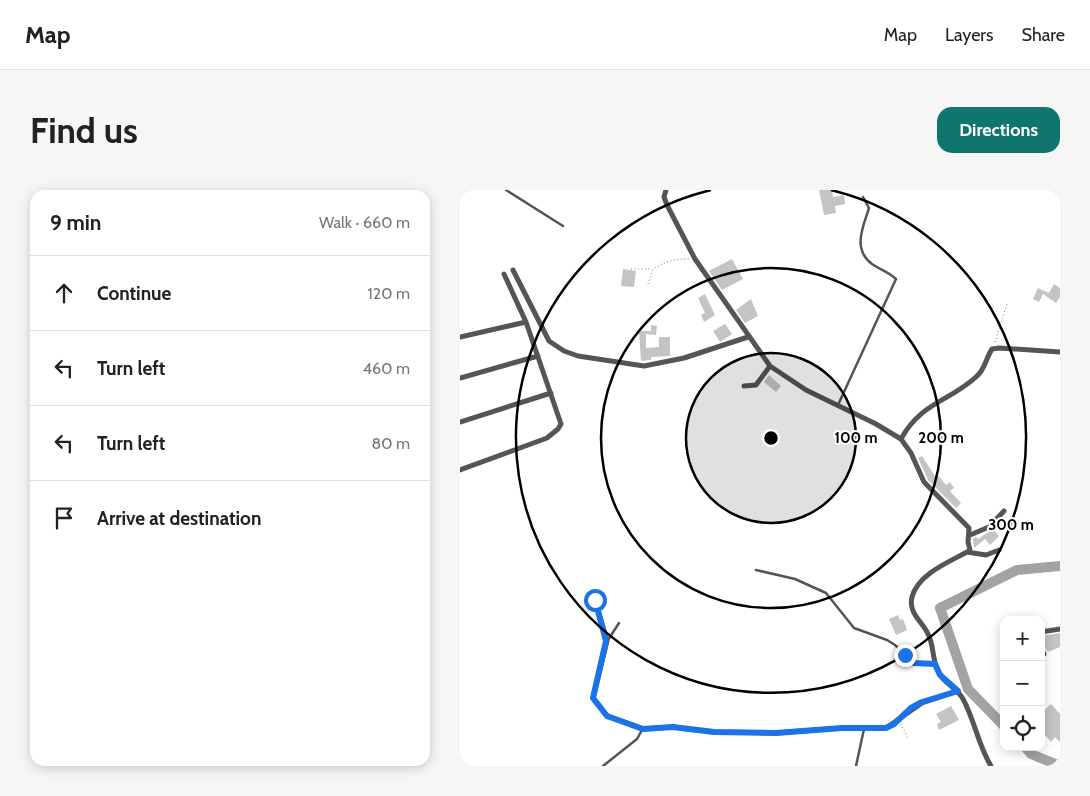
<!DOCTYPE html>
<html lang="en">
<head>
<meta charset="utf-8">
<style>
  body { margin:0; font-family:Cabin,sans-serif; background:#f6f6f6; color:#222 }
  .controls { position:absolute; right:15px; bottom:15px; display:grid; overflow:hidden; border-radius:10px; box-shadow:0 2px 12px #0003 }
  .controls button { width:45px; height:45px; display:grid; place-items:center; padding:0; border:0; border-bottom:1px solid #e0e0e0; background:#fff; color:#222; font:25px sans-serif }
  .stop { position:absolute; width:15px; height:15px; margin:-11px; border:4px solid #1a73e8; border-radius:50%; background:#fff }
  .stop.end { background:#1a73e8; border-color:#fff; box-shadow:0 1px 5px #0008 }
  .list { margin:0; padding:0; list-style:none }
  h2 { display:flex; justify-content:space-between; align-items:center; height:65px; margin:0; padding:0 20px; font-size:21px }
  h2 small { font-size:16px; font-weight:400; color:#767676 }
  .list li { display:grid; grid-template-columns:32px 1fr auto; gap:15px; align-items:center; box-sizing:border-box; height:75px; padding:0 20px; border-top:1px solid #e0e0e0 }
  .list b { display:block; font-size:19px; white-space:nowrap }
  .list em { font-size:16px; font-style:normal; color:#767676 }
  .icon { flex:none; width:28px; height:28px; fill:none; stroke:currentColor; stroke-width:2; stroke-linecap:round; stroke-linejoin:round }
  .map { position:relative; flex:none; width:600px; height:576px; overflow:hidden; border-radius:15px }
  header { display:flex; align-items:center; gap:30px; box-sizing:border-box; height:70px; padding:0 25px; background:#fff; border-bottom:1px solid #e0e0e0 }
  header strong { font-size:24px }
  nav { display:flex; gap:28px; margin-inline-start:auto; font-size:18px }
  .intro { display:flex; align-items:center; justify-content:space-between; box-sizing:border-box; height:120px; padding:0 30px }
  h1 { margin:0; font-size:35px }
  .button { padding:12px 22px; border-radius:15px; background:#0f766e; color:#fff; font-size:18px; font-weight:700 }
  main { display:flex; gap:30px; padding:0 30px }
  aside { flex:1; background:#fff; border-radius:15px; box-shadow:0 2px 12px #0003 }
  .map>svg:first-child { display:block }
  .lines { fill:none; stroke-linecap:round; stroke-linejoin:round }
  .river { stroke:#a3a3a3; stroke-width:10 }
  .building { fill:#c4c4c4 }
  .path { stroke:#777; stroke-width:1; stroke-dasharray:1 2.5; stroke-linecap:butt }
  .lane { stroke:#555; stroke-width:2.5 }
  .street { stroke:#555; stroke-width:5 }
  .route { stroke:#1a73e8; stroke-width:6 }
  .ring { fill:none; stroke:#000; stroke-width:2.5 }
  .centre { fill:#000; stroke:#fff; stroke-width:2.5 }
  .ring-label { font-size:15px; text-anchor:middle; font-weight:bold; fill:#000; stroke:#fff; stroke-width:4; stroke-linejoin:round; paint-order:stroke }
</style>
</head>
<body>
<header>
<strong>Map</strong>
<nav><a>Map</a><a>Layers</a><a>Share</a></nav>
</header>
<div class="intro"><h1>Find us</h1><a class="button">Directions</a></div>
<main>
<aside>
<h2>9 min<small>Walk · 660 m</small></h2>
<ul class="list">
<li><svg class="icon" aria-label="ahead" viewBox="0 0 24 24"><path d="M12 20V5M6 11l6-6 6 6"/></svg><div><b>Continue</b></div><em>120 m</em></li>
<li><svg class="icon" aria-label="left" viewBox="0 0 24 24"><path d="M17 20v-9H6M10 6l-5 5 5 5"/></svg><div><b>Turn left</b></div><em>460 m</em></li>
<li><svg class="icon" aria-label="left" viewBox="0 0 24 24"><path d="M17 20v-9H6M10 6l-5 5 5 5"/></svg><div><b>Turn left</b></div><em>80 m</em></li>
<li><svg class="icon" aria-label="arrive" viewBox="0 0 24 24"><path d="M6 21V4h12l-3 4 3 4H6"/></svg><div><b>Arrive at destination</b></div></li>
</ul>
</aside>
<div class="map">
<svg width="600" height="576" viewBox="0 0 600 576">
  <rect width="100%" height="100%" fill="#fff"/>
  <g class="lines">
    <!-- river -->
    <path class="river" d="M544,536L508,499L480,418L557,380L600,376
      M565,557L571,564L600,576"/>
  </g>
  <!-- building -->
  <path class="building" d="M359,0H372L373,7L384,5L385,14L375,16L376,23L364,25Z
    M272,69L283,89L262,100L249,81Z
    M163,79L176,81L174,97L161,96Z
    M594,94L600,98V107L596,113L583,104L579,112L573,109L578,98L589,103Z
    M245,104L255,125L244,132L241,125L245,123L238,108Z
    M291,109L298,126L285,133L276,120Z
    M265,134L272,144L260,152L253,141Z
    M191,135L197,136L196,145L186,144V158L199,157V147H210V166L191,167V170L181,171L179,141H191Z
    M309,185L321,196L316,202L304,192Z
    M462,266L475,286L477,284L486,295L490,292L494,298L490,301L501,313L496,318L468,290L458,268Z
    M533,339L539,346L530,355L525,349L514,358L513,349L516,347L518,349Z
    M438,425L440,430L443,429L447,440L436,445L429,429Z
    M600,443V457L588,462L582,453L581,446Z
    M591,514L600,524V552L595,547L591,552L581,540V523Z
    M491,516L499,530L479,540L477,534L481,532L476,524Z"/>
  <g class="lines">
    <!-- path -->
    <path class="path" d="M171,79H192
      M188,94L193,79C206,71 214,69 229,69
      M535,152L547,114
      M441,534L448,549"/>
    <!-- lane -->
    <path class="lane" d="M46,0L103,36
      M378,215L436,89C429,82 419,79 412,74C392,59 403,37 409,18L403,7
      M296,380L335,389L366,403L394,438L427,450L435,455L454,473L475,474
      M148,450L159,433
      M143,576L177,549L182,540
      M396,576L404,539"/>
    <!-- street -->
    <path class="street" d="M206,0L204,7L207,15L235,69L310,176L346,200L416,234L441,249L451,263L464,292L509,338L508,352L510,360L507,362C489,372 458,384 452,407C448,423 462,431 468,444C474,455 472,469 478,481C483,493 497,498 503,509C515,531 518,555 531,576
      M53,80L89,151L104,161L118,166L184,176L224,168L288,147
      M0,147L66,132
      M0,188L78,166
      M284,196L296,195L310,176
      M0,232L91,203
      M441,249C461,212 491,211 517,186C525,179 526,168 532,159L539,158L600,162
      M0,280L87,248L98,239L101,234L66,132L44,84
      M510,345L529,337L544,321
      M507,362L526,365L539,360
      M135,410L147,451L133,508L147,526L183,539L213,537L254,542L316,543L382,538H426L462,513L498,501
      M581,442L600,439
      M581,457L584,464"/>
  </g>
  <g class="lines">
    <!-- route -->
    <path class="route" d="M135,410L146,451L133,508L147,526L183,539L213,537L254,542L316,543L382,538H426L434,534L451,518L462,512L498,501L480,485L475,474L454,473L445,465"/>
  </g>
  <!-- distance rings -->
  <circle cx="311" cy="248" r="85" fill="#000" fill-opacity=".12"/>
  <g class="ring">
    <circle cx="311" cy="248" r="85"/>
    <circle cx="311" cy="248" r="170"/>
    <path d="M371 0A255 255 0 1 1 251 0"/>
  </g>
  <circle cx="311" cy="248" r="8" class="centre"/>
  <g class="ring-label">
    <text x="396" y="253">100 m</text>
    <text x="481" y="253">200 m</text>
    <text x="551" y="340">300 m</text>
  </g>
</svg>
<div class="controls">
<button>+</button>
<button>−</button>
<button><svg class="icon" aria-label="locate" viewBox="0 0 24 24"><circle cx="12" cy="12" r="6"/><path d="M12 2v4M12 18v4M2 12h4M18 12h4"/></svg></button>
</div>
<div class="stop" style="left:135px;top:410px"></div>
<div class="stop end" style="left:445px;top:465px"></div>
</div>
</main>
</body>
</html>
